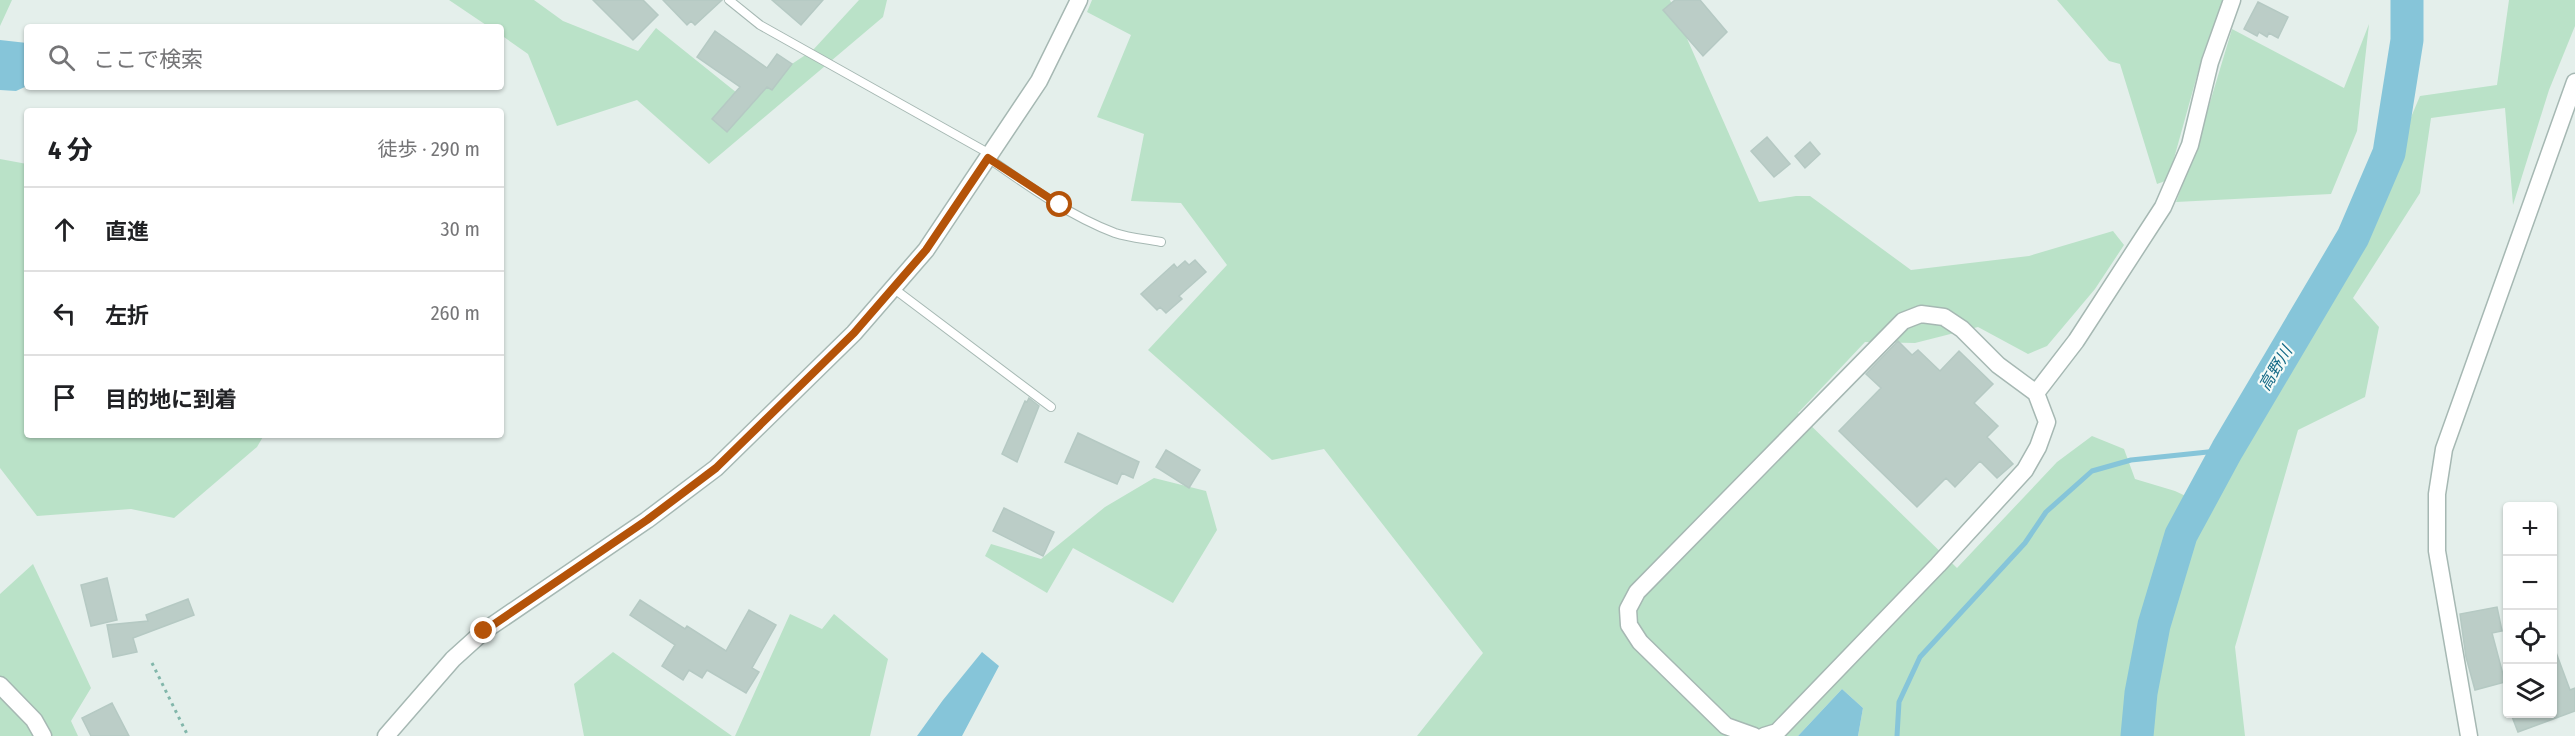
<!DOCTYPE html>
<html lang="ja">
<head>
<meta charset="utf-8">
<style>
  body { margin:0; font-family:"Fira Sans Condensed","Noto Sans JP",sans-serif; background:#f2f2f2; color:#202124 }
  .controls { position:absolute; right:18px; bottom:18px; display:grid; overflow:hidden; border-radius:6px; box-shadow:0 2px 4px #0004 }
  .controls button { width:54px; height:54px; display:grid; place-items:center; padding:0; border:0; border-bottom:2px solid #e0e0e0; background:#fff; color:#202124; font:30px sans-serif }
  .stop { position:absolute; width:18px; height:18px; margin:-14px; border:4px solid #b45309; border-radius:50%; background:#fff }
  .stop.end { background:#b45309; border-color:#fff; box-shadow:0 2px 6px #0008 }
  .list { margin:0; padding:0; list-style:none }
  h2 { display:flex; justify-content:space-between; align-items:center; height:78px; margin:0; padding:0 24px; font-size:26px }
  h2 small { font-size:20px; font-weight:400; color:#757577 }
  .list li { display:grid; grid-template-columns:39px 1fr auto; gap:18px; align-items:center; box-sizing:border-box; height:84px; padding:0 24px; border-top:2px solid #e0e0e0 }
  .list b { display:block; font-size:22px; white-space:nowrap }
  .list em { font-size:20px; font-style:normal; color:#757577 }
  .icon { flex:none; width:33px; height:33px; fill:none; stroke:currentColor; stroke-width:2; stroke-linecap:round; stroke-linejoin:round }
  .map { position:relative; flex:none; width:2575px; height:736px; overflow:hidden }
  .search { position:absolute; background:#fff; box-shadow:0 2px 4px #0004; left:24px; top:24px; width:480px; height:66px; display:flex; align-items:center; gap:15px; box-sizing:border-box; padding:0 21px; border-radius:6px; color:#757577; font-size:22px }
  .panel { position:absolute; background:#fff; box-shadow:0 2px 4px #0004; left:24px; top:108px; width:480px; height:330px; border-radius:6px }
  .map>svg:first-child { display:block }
  .green { fill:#bae2c8 }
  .water { fill:#86c5d9 }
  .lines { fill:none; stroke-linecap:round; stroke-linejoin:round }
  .stream { stroke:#86c5d9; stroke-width:5 }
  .river { stroke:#86c5d9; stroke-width:33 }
  .building { fill:#bbcdc7; stroke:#b5c9c3; stroke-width:1.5 }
  .service-casing { stroke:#a6b8b3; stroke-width:10 }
  .minor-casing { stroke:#a6b8b3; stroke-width:19 }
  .path { stroke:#81b6aa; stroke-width:3; stroke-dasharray:3 4.5; stroke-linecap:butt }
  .service { stroke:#fff; stroke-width:8 }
  .minor { stroke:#fff; stroke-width:16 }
  .route { stroke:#b45309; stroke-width:8 }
  .labels { text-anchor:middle; stroke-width:4.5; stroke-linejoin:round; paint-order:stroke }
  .water-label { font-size:16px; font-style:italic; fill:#136986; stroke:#f5fbf8 }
</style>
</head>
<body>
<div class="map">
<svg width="2575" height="736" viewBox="0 0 2575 736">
  <rect width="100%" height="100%" fill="#e4efeb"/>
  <!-- green -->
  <path class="green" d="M0,0H12L0,26Z
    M449,0H534L563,21L638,51L656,28L742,97L813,50L859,0H887L883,17L709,164L637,100L557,126L528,54L501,35V27H489Z
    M1092,0H1670L1759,202L1796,196H1810L1911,270L2029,256L2113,231L2124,245L2095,289L2047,346L2028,354L1978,327L1915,343L1865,342L1798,413L1957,568L2057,462L2092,436L2124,449L2135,479L2175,491L2209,507L2350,261L2420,96L2497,85L2509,0H2575V26L2549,90L2513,205L2505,108L2431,118L2420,193L2353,298L2379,327L2365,397L2298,430L2235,647L2245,736H1858L1863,708L1842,689L1798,736H1417L1483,653L1324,449L1272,460L1148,350L1227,265L1181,203L1131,201L1144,134L1097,117L1131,35L1087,12Z
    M2057,0H2223L2203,54L2168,180L2157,184L2120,64L2109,61Z
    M2369,24L2357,131L2331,194L2176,202L2196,149L2232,29L2344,88Z
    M0,159L27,164V435H264L257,447L174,518L131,509L37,516L0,468Z
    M1154,478L1206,491L1217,530L1173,603L1073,548L1047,593L985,556L991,544L1041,559L1105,507Z
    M33,564L91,688L71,721L78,736H0V594Z
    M790,614L822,629L834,614L888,659L870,736H735Z
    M613,652L732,736H584L574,684Z"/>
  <!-- water -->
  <path class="water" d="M0,40L27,43V86L16,91L0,90Z
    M982,652L999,666L962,736H917L943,700Z
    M1842,689L1863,708L1858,736H1798Z"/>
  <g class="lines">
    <!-- stream -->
    <path class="stream" d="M1897,736L1899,702L1920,657L2025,543L2046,512L2092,471L2131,460L2227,450"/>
    <!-- river -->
    <path class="river" d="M2137,736L2141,693L2154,625L2181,535L2227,450L2353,237L2389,153L2407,40V0"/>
  </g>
  <!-- building -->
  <path class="building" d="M593,0H643L658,15L633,40Z
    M663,0H722L695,25L691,21L687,25Z
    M772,0H823L801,25Z
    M1675,0H1700L1727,32L1703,56L1663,10Z
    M2258,2L2288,17L2278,38L2269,33L2267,37L2259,32L2257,36L2244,29Z
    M715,31L767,68L777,54L792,64L772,90L767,87L727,132L712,119L740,87L697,57Z
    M1767,137L1790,164L1774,177L1751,151Z
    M1810,142L1820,154L1805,168L1795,156Z
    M1195,260L1206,272L1179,296L1182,299L1166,313L1160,307L1157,310L1141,294L1174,264L1177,268L1185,261L1189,265Z
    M1898,341L1912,355L1918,350L1940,371L1959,351L1993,384L1974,403L1998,426L1987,437L2013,464L1997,478L1980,461L1955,487L1946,478L1917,507L1839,431L1881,388L1866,374Z
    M1029,398L1039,406L1017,462L1002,454L1025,401L1027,402Z
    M1078,433L1139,462L1133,478L1122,473L1117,484L1065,462Z
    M1166,450L1200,470L1189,488L1156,467Z
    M1004,508L1054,532L1043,556L993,531Z
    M107,578L117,620L91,626L81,585Z
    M188,599L194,615L133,638L137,652L113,657L107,625L148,621L146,615Z
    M640,600L685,629L687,626L726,651L749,610L776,625L752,668L759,672L746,693L707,670L702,678L689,670L683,680L662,666L675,645L630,615Z
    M2497,607L2502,631L2492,633L2505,682L2475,690L2466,657L2460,614Z
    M2554,647L2570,690L2575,688V711L2518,732L2511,714H2553V648Z
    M112,703L129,736H91L82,718Z"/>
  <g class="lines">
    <defs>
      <path id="service" d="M729,0L760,25L990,154
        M988,158C1028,186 1070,216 1115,233C1130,238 1146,239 1161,242
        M893,288L1051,407"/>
      <path id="minor" d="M2036,393L2076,341L2163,207L2190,145L2210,62L2232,0
        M0,685L34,720L43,736
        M386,736L453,659L484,631L647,520L716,468L854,333L926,250L1039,81L1079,0
        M1754,736L1726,726L1640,642L1629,625L1628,609L1637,592L1903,321L1921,314L1944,317L1962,329L1998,365L2036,393L2047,422L2038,447L2025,470L1938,565L1777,732L1764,736
        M2469,736L2437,551V494L2444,449L2575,82"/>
    </defs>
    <!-- service casing -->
    <use href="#service" class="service-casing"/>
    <!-- minor casing -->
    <use href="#minor" class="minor-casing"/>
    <!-- path -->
    <path class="path" d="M152,663L188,736"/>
    <!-- service -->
    <use href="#service" class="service"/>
    <!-- minor -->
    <use href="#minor" class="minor"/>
  </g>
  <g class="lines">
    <!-- route -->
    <path class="route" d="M484,631L647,520L716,468L854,333L926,250L988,158L1060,205"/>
  </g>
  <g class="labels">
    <!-- water labels -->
    <g class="water-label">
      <text transform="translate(2275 368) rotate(-59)" y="6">高野川</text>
    </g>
  </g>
</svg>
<div class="controls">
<button>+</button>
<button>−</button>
<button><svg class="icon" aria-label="locate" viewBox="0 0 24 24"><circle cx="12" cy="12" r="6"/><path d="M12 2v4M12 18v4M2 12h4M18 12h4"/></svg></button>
<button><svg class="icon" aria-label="layers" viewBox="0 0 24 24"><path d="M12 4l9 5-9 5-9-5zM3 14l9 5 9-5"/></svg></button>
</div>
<div class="stop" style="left:1060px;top:205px"></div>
<div class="stop end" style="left:484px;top:631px"></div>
<div class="search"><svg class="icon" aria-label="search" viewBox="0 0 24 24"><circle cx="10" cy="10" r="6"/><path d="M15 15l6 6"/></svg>ここで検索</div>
<section class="panel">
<h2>4 分<small>徒歩 · 290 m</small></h2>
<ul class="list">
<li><svg class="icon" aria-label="ahead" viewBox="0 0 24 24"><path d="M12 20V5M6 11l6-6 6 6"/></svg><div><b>直進</b></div><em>30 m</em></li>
<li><svg class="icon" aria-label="left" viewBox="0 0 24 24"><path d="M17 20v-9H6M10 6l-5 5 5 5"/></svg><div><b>左折</b></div><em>260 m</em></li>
<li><svg class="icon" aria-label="arrive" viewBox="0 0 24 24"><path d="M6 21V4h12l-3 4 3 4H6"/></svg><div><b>目的地に到着</b></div></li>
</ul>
</section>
</div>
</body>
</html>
